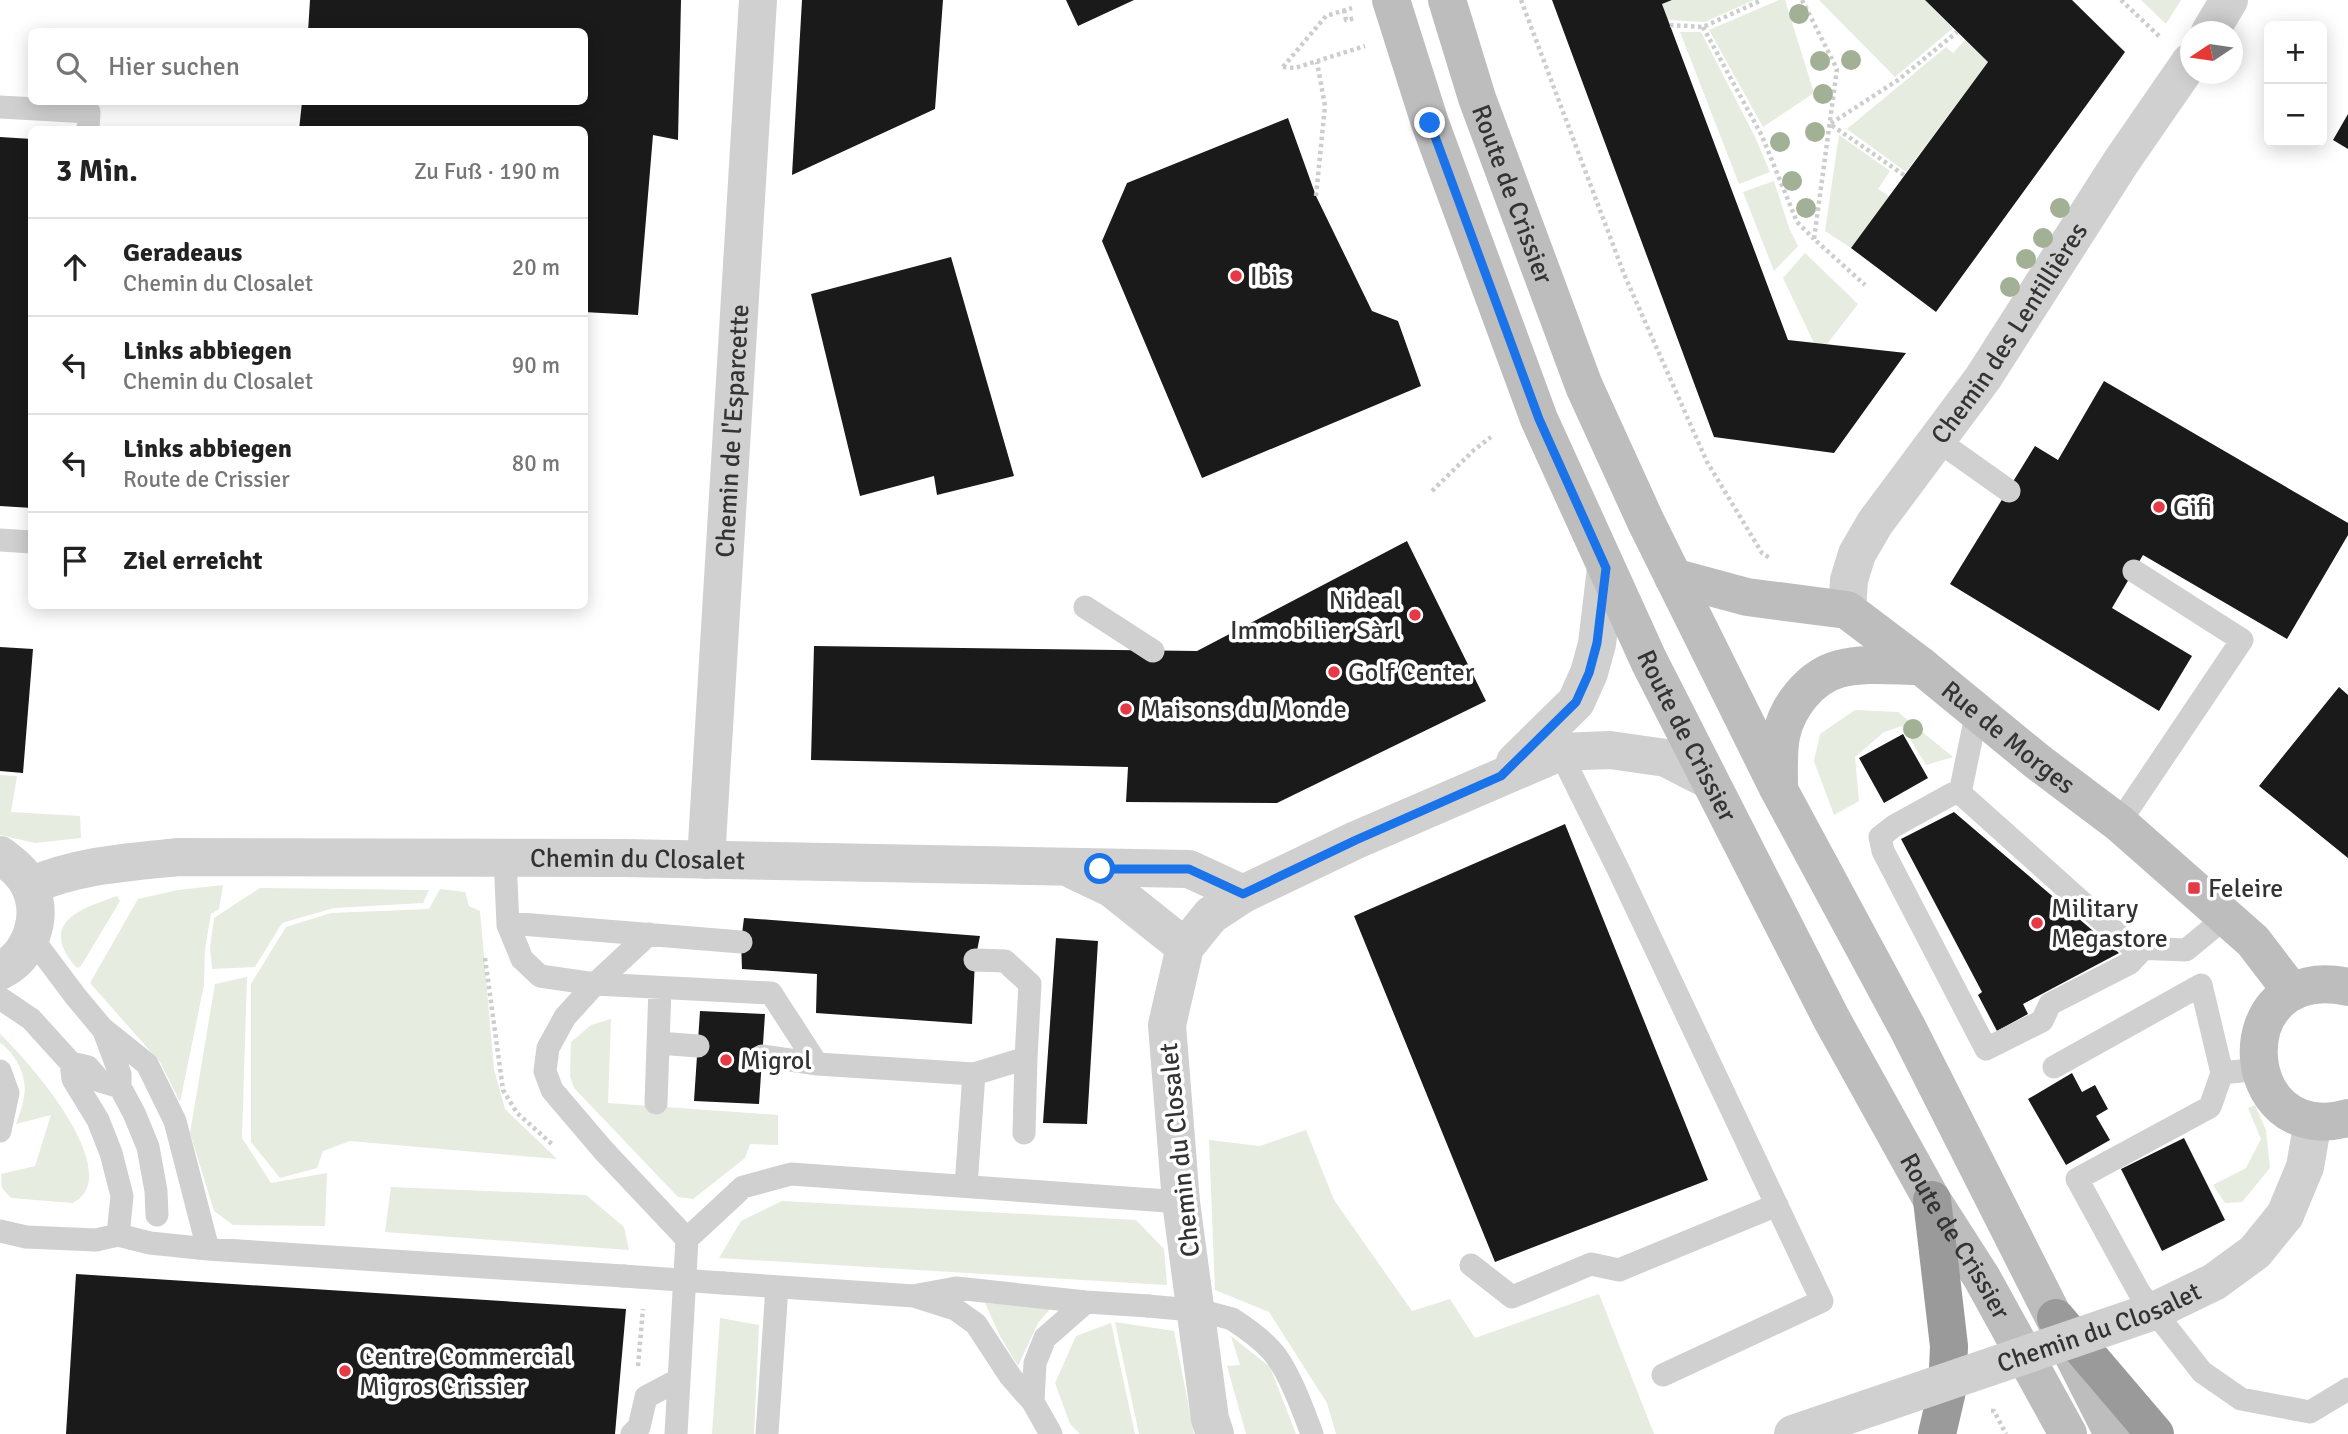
<!DOCTYPE html>
<html lang="de">
<head>
<meta charset="utf-8">
<style>
  body { margin:0; font-family:Signika,sans-serif; background:#f6f6f6; color:#222 }
  .controls { position:absolute; right:21px; top:21px; display:grid; overflow:hidden; border-radius:10px; box-shadow:0 4px 18px #0003 }
  .controls button { width:63px; height:63px; display:grid; place-items:center; padding:0; border:0; border-bottom:2px solid #e0e0e0; background:#fff; color:#222; font:35px sans-serif }
  .compass { position:absolute; left:2180px; top:21px; width:63px; height:63px; border-radius:50%; background:#fff; box-shadow:0 4px 18px #0003; rotate:257deg }
  .stop { position:absolute; width:21px; height:21px; margin:-16px; border:5px solid #1a73e8; border-radius:50%; background:#fff }
  .stop.end { background:#1a73e8; border-color:#fff; box-shadow:0 2px 7px #0008 }
  .list { margin:0; padding:0; list-style:none }
  h2 { display:flex; justify-content:space-between; align-items:center; height:91px; margin:0; padding:0 28px; font-size:30px }
  h2 small { font-size:23px; font-weight:400; color:#767676 }
  .list li { display:grid; grid-template-columns:46px 1fr auto; gap:21px; align-items:center; box-sizing:border-box; height:98px; padding:0 28px; border-top:2px solid #e0e0e0 }
  .list b { display:block; font-size:26px; white-space:nowrap }
  .list p { margin:0; font-size:23px; white-space:nowrap; color:#767676 }
  .list em { font-size:23px; font-style:normal; color:#767676 }
  .icon { flex:none; width:38px; height:38px; fill:none; stroke:currentColor; stroke-width:2; stroke-linecap:round; stroke-linejoin:round }
  .map { position:relative; flex:none; width:2348px; height:1434px; overflow:hidden }
  .search { position:absolute; background:#fff; box-shadow:0 4px 18px #0003; left:28px; top:28px; width:560px; height:77px; display:flex; align-items:center; gap:18px; box-sizing:border-box; padding:0 24px; border-radius:10px; color:#767676; font-size:26px }
  .panel { position:absolute; background:#fff; box-shadow:0 4px 18px #0003; left:28px; top:126px; width:560px; height:483px; border-radius:10px }
  .map>svg:first-child { display:block }
  .green { fill:#e6ecdf }
  .building { fill:#1a1a1a }
  .lines { fill:none; stroke-linecap:round; stroke-linejoin:round }
  .path { stroke:#cdcdcd; stroke-width:4.5; stroke-dasharray:3.5 3.5; stroke-linecap:butt }
  .lane { stroke:#d0d0d0; stroke-width:23 }
  .street { stroke:#d0d0d0; stroke-width:38 }
  .secondary { stroke:#bdbdbd; stroke-width:38 }
  .highway { stroke:#9a9a9a; stroke-width:38 }
  .lane-bridge { stroke:#d0d0d0; stroke-width:23 }
  .street-bridge { stroke:#d0d0d0; stroke-width:38 }
  .tree { fill:#a2b095 }
  .route { stroke:#1a73e8; stroke-width:9 }
  .poi-dot { fill:#e63946; stroke:#fff; stroke-width:2.5 }
  .labels { text-anchor:middle; stroke-width:7; stroke-linejoin:round; paint-order:stroke }
  .street-label { font-size:26px; fill:#333; stroke:#fff }
  .poi-label { font-size:26px; fill:#333; stroke:#fff; text-anchor:start }
</style>
</head>
<body>
<div class="map">
<svg width="2348" height="1434" viewBox="0 0 2348 1434">
  <rect width="100%" height="100%" fill="#fff"/>
  <!-- green -->
  <path class="green" d="M1673,0H1754L1705,22L1668,20L1662,4Z
    M1779,0H1785L1814,93L1763,127L1709,30Z
    M1819,0H1925L1953,28L1895,77Z
    M2141,0H2181L2166,24Z
    M1680,32H1701L1755,137L1770,172L1739,184Z
    M1965,40L1988,62L1906,172L1847,129L1946,47L1953,53Z
    M1839,135L1890,171L1878,189L1889,196L1851,248L1825,231Z
    M1774,181L1789,228L1798,246L1774,271L1743,192Z
    M1805,253L1858,304L1827,344L1814,343L1783,278Z
    M1855,710L1898,712L1953,757L1926,765L1902,726L1884,732L1855,757L1859,801L1834,815L1814,761L1820,734Z
    M0,775L17,776L11,812L80,816L81,838L35,843L0,835Z
    M223,885L219,909L211,914L205,949L204,985L180,1102L160,1062L90,983L138,899L178,890Z
    M260,888L429,890L423,903L334,908L282,923L255,967L212,969L210,947L214,918Z
    M440,889L465,892L469,906L480,911L494,1069L505,1109L557,1159L350,1141L323,1151L317,1168L280,1178L251,1142V984L286,927L331,913L429,909Z
    M117,896L120,901L81,966L77,968C37,924 79,909 117,896Z
    M247,977L242,1138L271,1183L327,1173L325,1226L233,1225L214,1211L190,1133L215,984Z
    M611,1019L608,1103L778,1115V1145L750,1144L745,1158L693,1199L678,1197L574,1088L570,1076L571,1042L591,1025Z
    M0,1034C27,1059 128,1173 73,1203L11,1198L2,1188L1,1174L35,1166L51,1115L16,1124C19,1115 23,1106 24,1097C28,1078 16,1053 0,1043Z
    M2255,1105L2266,1130L2270,1168L2242,1202L2225,1203L2213,1185L2246,1168L2261,1139L2248,1108Z
    M1306,1130L1334,1200L1412,1311L1450,1299L1475,1338L1599,1294L1654,1434H1336L1327,1403L1269,1312L1215,1290L1209,1140L1260,1146Z
    M391,1187L586,1195L624,1227L629,1250L385,1232Z
    M782,1201L1136,1220L1164,1249L1167,1285L719,1258L741,1221Z
    M985,1303L1051,1308L1038,1323L1018,1366L1000,1336Z
    M720,1318L759,1325L754,1434H712Z
    M1115,1322L1174,1331L1194,1434H1139Z
    M1111,1323L1135,1434H1080L1070,1424L1055,1383L1076,1336Z
    M1231,1336L1270,1367L1296,1434H1246L1227,1366L1240,1365Z"/>
  <!-- building -->
  <path class="building" d="M310,0H681L678,140L653,135L638,315L584,312V130H299L302,102H584V32H308Z
    M802,0H943L935,109L792,175Z
    M1066,0H1134L1078,26Z
    M1552,0H1672L1662,4L1788,340L1906,353L1834,453L1714,437Z
    M1925,0H2072L2125,52L1936,312L1851,248L1988,62Z
    M2348,114V149L2333,140Z
    M1288,118L1316,196L1372,311L1398,321L1421,386L1202,478L1102,241L1127,183Z
    M0,137L32,139V508L0,506Z
    M951,257L1014,476L937,495L934,476L860,496L811,294Z
    M2104,381L2348,523V535L2287,639L2143,555L2112,608L2192,656L2159,711L1950,584L2035,446L2058,460Z
    M1407,541L1486,701L1277,803L1126,802L1128,767L811,760L814,646L1197,651Z
    M0,647L33,649L23,773L0,771Z
    M2339,687L2348,695V858L2259,786Z
    M1903,734L1928,778L1884,803L1859,758Z
    M1954,812L2119,953L2023,1004L2028,1014L1997,1031L1978,995L1982,992L1901,839Z
    M1565,824L1708,1180L1495,1262L1354,916Z
    M744,918L980,936L975,960L972,1024L816,1013L817,974L742,969L741,942Z
    M1056,938L1098,941L1087,1124L1043,1123Z
    M700,1011L765,1014L759,1104L694,1101Z
    M2072,1073L2082,1092L2095,1085L2108,1109L2096,1116L2110,1140L2066,1165L2028,1099Z
    M2184,1138L2225,1220L2162,1251L2121,1169Z
    M76,1274L626,1309L615,1434H66Z"/>
  <g class="lines">
    <!-- path -->
    <path class="path" d="M1521,0L1624,274L1707,462L1762,553L1771,559
      M1802,0L1837,69L1814,239L1865,285
      M2121,0L2160,37
      M1344,10L1346,20L1356,18
      M1670,25L1703,27L1762,0
      M1703,27L1762,136L1797,222L1814,239
      M1283,67L1326,16L1352,8
      M1283,67L1295,68L1365,46
      M1904,175L1830,124L1898,80L1957,32
      M1316,196L1325,106L1317,62
      M1432,491L1474,450L1491,437
      M485,958L503,1090L517,1113L553,1145
      M638,1366L643,1309
      M1991,1411H1994L2006,1434"/>
    <!-- lane -->
    <path class="lane" d="M0,107L89,112L88,130
      M1937,440L2009,491
      M0,540L32,542
      M1085,607L1153,651
      M1977,711L1960,793L2133,948L2186,950L2226,917
      M1560,752L1618,869L1822,1301L1663,1375
      M1960,793L1952,794L1894,826L1880,837L1883,851L1986,1049L2042,1021L2050,1004L2130,963L2143,949
      M2119,823L2242,640L2134,571
      M505,858L508,925L522,959L540,976L595,984L649,934
      M508,923L741,942
      M31,937L76,997L102,1028L147,1064L175,1121L208,1249
      M0,998L31,1019L71,1063L73,1079L98,1120L111,1153L122,1196L118,1235
      M104,1031L120,1074V1087L134,1113L148,1147L156,1191L157,1215
      M658,1043L698,1046
      M762,1056L817,1064
      M71,1063L88,1067L100,1081L120,1087
      M2054,1067L2201,985L2222,1073
      M2259,1069L2222,1073L2210,1107L2077,1179L2139,1292L2202,1372L2241,1399L2310,1412L2348,1389
      M0,1071L8,1093L0,1131
      M974,1074L1026,1058L1030,984L1005,961L975,960
      M656,1103L660,988
      M1024,1133L1026,1058
      M0,1231L26,1237L96,1240L118,1235L150,1243L208,1249L623,1276
      M687,1239L604,1151L552,1090L545,1071L548,1048L565,1017L595,984L771,993L817,1064L974,1074L966,1186
      M1471,1265L1512,1297L1591,1264L1619,1270L1777,1205
      M723,1283L914,1296L955,1309L976,1324L1010,1376L1033,1402
      M918,1295L956,1288L1086,1302L1148,1306
      M1232,1319C1246,1328 1260,1338 1271,1350C1288,1368 1303,1410 1312,1434
      M632,1434L639,1427L646,1397L678,1380
      M676,1434L687,1239L743,1187L791,1174L1181,1202
      M767,1434L777,1287
      M1051,1434L1033,1402L1035,1363L1045,1338L1086,1302"/>
    <!-- street -->
    <g class="street">
      <path d="M2210,32L2229,0"/>
      <path id="s1" d="M1847,610L1849,580L1857,554L1875,523L1983,378L2121,162L2190,62"/>
      <path d="M1515,762L1576,702L1589,673L1597,644L1606,568"/>
      <path d="M0,855C12,864 24,873 30,887C44,918 30,956 0,971"/>
      <path id="s2" d="M706,860L758,0"/>
      <path d="M1073,870L1111,888L1185,947"/>
      <path id="s3" d="M30,886C77,865 129,862 179,857L624,858L1189,869L1243,894"/>
      <path d="M2285,1215L2305,1167L2313,1121"/>
      <path d="M1215,1434L1210,1419L1181,1202L1167,1025L1185,947L1211,915L1243,894L1356,840L1560,752L1610,750L1666,758L1709,780"/>
    </g>
    <!-- secondary -->
    <g class="secondary">
      <path id="s4" d="M1391,0L1430,123L1539,419L1649,661L1831,1018L1932,1200L1982,1278L2068,1434"/>
      <path id="s5" d="M1447,0L1477,98L1584,386L1646,522L1778,788L1908,1029L2113,1434"/>
      <path id="s6" d="M1673,577L1747,597L1847,610L1921,666L2038,762L2119,823L2253,941L2292,992"/>
      <path d="M1779,786C1779,770 1778,752 1781,736C1787,707 1810,677 1839,669C1865,662 1895,666 1921,666"/>
      <path d="M2348,987C2224,960 2234,1150 2348,1118"/>
    </g>
    <!-- highway -->
    <path class="highway" d="M1932,1200L1949,1346L1947,1391L1937,1434
      M2056,1318L2155,1434"/>
    <!-- lane-bridge -->
    <path class="lane-bridge" d="M623,1276L723,1283
      M1148,1306L1203,1311L1232,1319"/>
    <!-- street-bridge -->
    <path class="street-bridge" id="s7" d="M1793,1434L2154,1311L2214,1282L2255,1252L2285,1215"/>
  </g>
  <!-- trees -->
  <g class="tree">
    <circle cx="1799" cy="14" r="10"/>
    <circle cx="1851" cy="60" r="10"/>
    <circle cx="1820" cy="61" r="10"/>
    <circle cx="1823" cy="94" r="10"/>
    <circle cx="1815" cy="132" r="10"/>
    <circle cx="1780" cy="142" r="10"/>
    <circle cx="1792" cy="181" r="10"/>
    <circle cx="1806" cy="208" r="10"/>
    <circle cx="2060" cy="208" r="10"/>
    <circle cx="2043" cy="238" r="10"/>
    <circle cx="2026" cy="259" r="10"/>
    <circle cx="2010" cy="287" r="10"/>
    <circle cx="1913" cy="729" r="10"/>
  </g>
  <g class="lines">
    <!-- route -->
    <path class="route" d="M1100,869H1189L1243,894L1356,840L1501,776L1576,702L1589,673L1597,643L1606,568L1539,419L1430,123"/>
  </g>
  <!-- markers -->
  <g class="poi-dot">
    <circle cx="1236" cy="276" r="7"/>
    <circle cx="2159" cy="507" r="7"/>
    <circle cx="1415" cy="615" r="7"/>
    <circle cx="1334" cy="672" r="7"/>
    <circle cx="1126" cy="709" r="7"/>
    <rect x="2187" y="881" width="14" height="14" rx="3.5"/>
    <circle cx="2037" cy="923" r="7"/>
    <circle cx="726" cy="1060" r="7"/>
    <circle cx="345" cy="1371" r="7"/>
  </g>
  <g class="labels">
    <!-- street labels -->
    <g class="street-label">
      <text dy="9" stroke="none"><textPath href="#s5" startOffset="205">Route de Crissier</textPath></text>
      <text dy="9" stroke="none"><textPath href="#s1" startOffset="326">Chemin des Lentillières</textPath></text>
      <text dy="9" stroke="none"><textPath href="#s2" startOffset="430">Chemin de l'Esparcette</textPath></text>
      <text dy="9" stroke="none"><textPath href="#s6" startOffset="383">Rue de Morges</textPath></text>
      <text dy="9" stroke="none"><textPath href="#s4" startOffset="794">Route de Crissier</textPath></text>
      <text dy="9" stroke="none"><textPath href="#s3" startOffset="611">Chemin du Closalet</textPath></text>
      <text transform="translate(1179 1150) rotate(-96)" y="9">Chemin du Closalet</text>
      <text dy="9" stroke="none"><textPath href="#s4" startOffset="1362">Route de Crissier</textPath></text>
      <text dy="9" stroke="none"><textPath href="#s7" startOffset="324">Chemin du Closalet</textPath></text>
    </g>
    <!-- poi labels -->
    <g class="poi-label">
      <text x="1250" y="285">Ibis</text>
      <text x="2173" y="516">Gifi</text>
      <text x="1401" y="609" text-anchor="end">Nideal<tspan x="1401" dy="30">Immobilier Sàrl</tspan></text>
      <text x="1348" y="681">Golf Center</text>
      <text x="1140" y="718">Maisons du Monde</text>
      <text x="2208" y="897">Feleire</text>
      <text x="2051" y="917">Military<tspan x="2051" dy="30">Megastore</tspan></text>
      <text x="740" y="1069">Migrol</text>
      <text x="359" y="1365">Centre Commercial<tspan x="359" dy="30">Migros Crissier</tspan></text>
    </g>
  </g>
</svg>
<div class="controls">
<button>+</button>
<button>−</button>
</div>
<svg class="compass" viewBox="-18 -18 36 36"><path d="M0-13l5 13h-10z" fill="#e53935"/><path d="M0 13l5-13h-10z" fill="#767676"/></svg>
<div class="stop" style="left:1100px;top:869px"></div>
<div class="stop end" style="left:1430px;top:123px"></div>
<div class="search"><svg class="icon" aria-label="search" viewBox="0 0 24 24"><circle cx="10" cy="10" r="6"/><path d="M15 15l6 6"/></svg>Hier suchen</div>
<section class="panel">
<h2>3 Min.<small>Zu Fuß · 190 m</small></h2>
<ul class="list">
<li><svg class="icon" aria-label="ahead" viewBox="0 0 24 24"><path d="M12 20V5M6 11l6-6 6 6"/></svg><div><b>Geradeaus</b><p>Chemin du Closalet</p></div><em>20 m</em></li>
<li><svg class="icon" aria-label="left" viewBox="0 0 24 24"><path d="M17 20v-9H6M10 6l-5 5 5 5"/></svg><div><b>Links abbiegen</b><p>Chemin du Closalet</p></div><em>90 m</em></li>
<li><svg class="icon" aria-label="left" viewBox="0 0 24 24"><path d="M17 20v-9H6M10 6l-5 5 5 5"/></svg><div><b>Links abbiegen</b><p>Route de Crissier</p></div><em>80 m</em></li>
<li><svg class="icon" aria-label="arrive" viewBox="0 0 24 24"><path d="M6 21V4h12l-3 4 3 4H6"/></svg><div><b>Ziel erreicht</b></div></li>
</ul>
</section>
</div>
</body>
</html>
